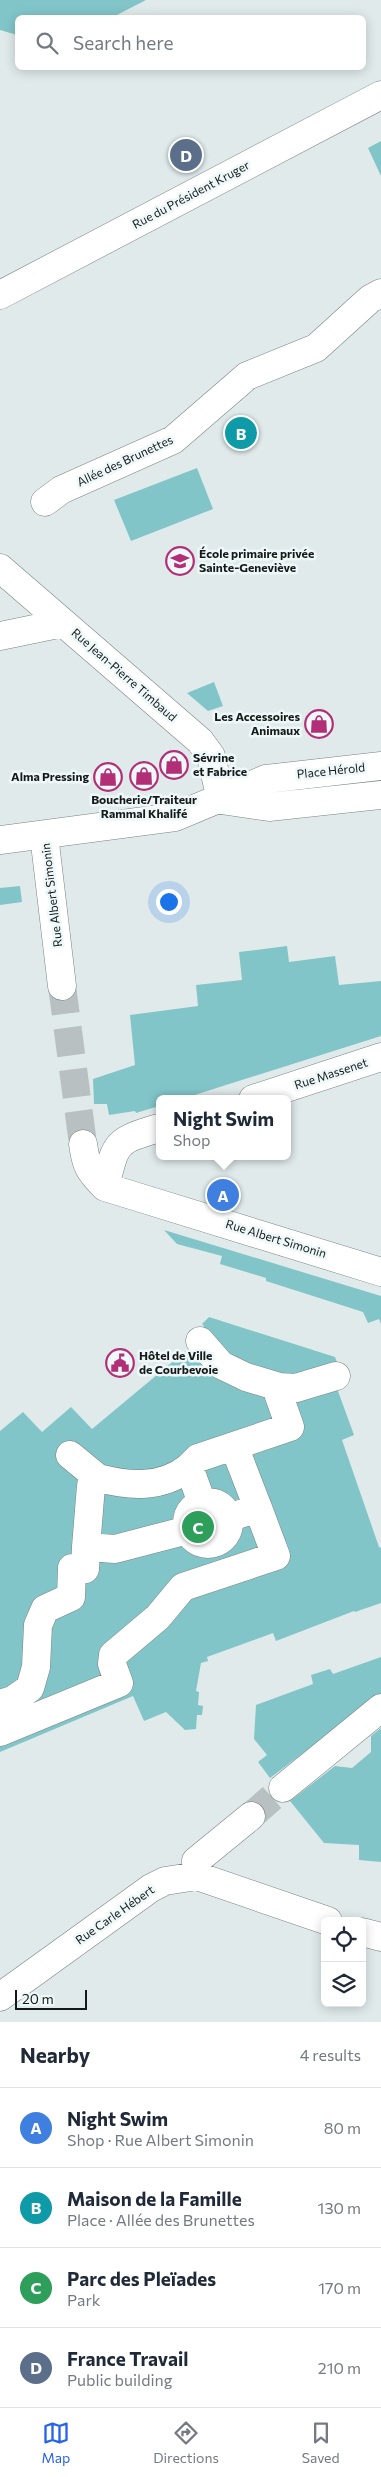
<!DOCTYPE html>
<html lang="en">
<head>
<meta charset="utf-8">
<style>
  body { margin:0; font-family:Commissioner,sans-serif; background:#f2f2f3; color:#1f2937 }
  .controls { position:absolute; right:15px; bottom:15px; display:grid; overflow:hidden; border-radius:8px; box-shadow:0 2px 12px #0003 }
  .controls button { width:45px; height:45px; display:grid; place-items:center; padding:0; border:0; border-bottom:1px solid #e0e1e3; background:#fff; color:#1f2937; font:25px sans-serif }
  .scale { position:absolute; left:15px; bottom:12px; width:72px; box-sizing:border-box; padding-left:5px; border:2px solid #16191a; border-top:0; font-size:14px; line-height:18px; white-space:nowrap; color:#16191a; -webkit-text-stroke:4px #eef8f8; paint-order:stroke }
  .you { position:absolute; left:168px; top:901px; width:18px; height:18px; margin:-12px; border:4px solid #fff; border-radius:50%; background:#1a73e8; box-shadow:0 0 0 8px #1a73e833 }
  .badge { display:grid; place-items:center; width:32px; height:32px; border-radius:50%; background:#2563eb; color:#fff; font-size:16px; font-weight:700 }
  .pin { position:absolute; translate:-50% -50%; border:2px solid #fff; box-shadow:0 1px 5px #0006 }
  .popup { position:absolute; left:156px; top:1095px; width:135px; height:65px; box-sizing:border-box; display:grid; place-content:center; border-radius:8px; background:#fff; filter:drop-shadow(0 1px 4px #0005); font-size:16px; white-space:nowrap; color:#747a83 }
  .popup b { font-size:19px; color:#1f2937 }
  .popup::after { content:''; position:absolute; left:50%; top:100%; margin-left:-10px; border:10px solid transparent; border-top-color:#fff }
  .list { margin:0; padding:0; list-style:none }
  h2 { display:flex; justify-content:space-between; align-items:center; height:65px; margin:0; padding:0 20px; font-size:21px }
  h2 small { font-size:16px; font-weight:400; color:#747a83 }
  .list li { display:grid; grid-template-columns:32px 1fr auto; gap:15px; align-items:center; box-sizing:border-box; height:80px; padding:0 20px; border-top:1px solid #e0e1e3 }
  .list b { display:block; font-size:19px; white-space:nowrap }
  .list p { margin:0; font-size:16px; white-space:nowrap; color:#747a83 }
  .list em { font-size:16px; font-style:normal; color:#747a83 }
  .icon { flex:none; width:28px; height:28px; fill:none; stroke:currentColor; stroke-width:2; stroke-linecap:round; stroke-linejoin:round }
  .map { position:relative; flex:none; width:381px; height:2022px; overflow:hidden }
  .search { position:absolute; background:#fff; box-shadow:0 2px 12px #0003; left:15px; right:15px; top:15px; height:55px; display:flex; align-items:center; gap:12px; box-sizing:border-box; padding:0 18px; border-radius:8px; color:#747a83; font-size:19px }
  .sheet { height:385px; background:#fff }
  nav { display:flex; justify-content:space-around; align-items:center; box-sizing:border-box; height:70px; border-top:1px solid #e0e1e3; background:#fff; font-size:14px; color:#747a83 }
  nav a { display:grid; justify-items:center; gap:2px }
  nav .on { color:#2563eb }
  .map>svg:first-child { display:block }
  .green { fill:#82c5c9 }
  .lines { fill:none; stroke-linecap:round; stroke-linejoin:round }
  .minor-tunnel { stroke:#b8c0c1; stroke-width:28; stroke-dasharray:28 14; stroke-linecap:butt }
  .minor-casing { stroke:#798282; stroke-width:29 }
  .major-casing { stroke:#798282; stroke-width:29 }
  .minor { stroke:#fff; stroke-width:28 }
  .major { stroke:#fff; stroke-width:28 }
  .labels { text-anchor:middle; stroke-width:5; stroke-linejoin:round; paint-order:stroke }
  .street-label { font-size:12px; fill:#16191a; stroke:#eef8f8 }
  .poi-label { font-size:12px; font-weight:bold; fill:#16191a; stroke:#eef8f8; text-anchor:start }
</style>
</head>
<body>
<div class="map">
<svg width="381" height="2022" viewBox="0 0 381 2022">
  <rect width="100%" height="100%" fill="#e0eaeb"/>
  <!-- green -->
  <path class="green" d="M0,0H146L113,17L18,18L17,35L0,30Z
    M381,141V176L368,148Z
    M197,468L213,509L131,541L114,500Z
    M214,682L223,706L208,711L187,693Z
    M20,886L22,902L0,905V888Z
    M287,946L289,962L335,956L339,985L381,981V1036L182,1099H159V1106L136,1113L135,1111L109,1115L107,1104H94L93,1079L135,1065L130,1015L198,1006L196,985L242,980L239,952Z
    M164,1230L381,1296V1324L379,1319L368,1323L363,1312L266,1281V1278L220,1264L222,1256L177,1244Z
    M209,1317L335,1357L339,1368L331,1372L354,1435L342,1440L379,1547L381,1548V1603L355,1612L354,1611L276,1641L273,1633L207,1657L208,1661L201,1663L196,1691L199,1692L198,1705L203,1706L202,1715H197L196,1729L185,1730L166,1712L144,1721L133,1696L0,1752V1431L23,1412L42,1432L71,1407L92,1429L206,1334L201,1329L204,1326L202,1324Z
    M381,1657V1694L270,1778L258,1762L267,1755L254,1739L256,1705L313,1684L311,1675L330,1669L333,1674Z
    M381,1728V1862L359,1860V1845L324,1843L290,1801L335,1766L352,1768L371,1752V1736Z"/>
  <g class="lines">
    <!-- minor-tunnel -->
    <path class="minor-tunnel" d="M62,986L83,1144
      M251,1816L283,1788"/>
    <defs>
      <path id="minor" d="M0,295L381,95
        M45,502L61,490L173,440L247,376L316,348L370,299L381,293
        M0,568L200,741L211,756L221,800
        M0,636L63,623
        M44,835L62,986
        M253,1099L381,1057
        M83,1144C86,1166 89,1171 105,1187L381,1272
        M105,1187C116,1142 115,1141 159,1128
        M200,1341L221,1365L246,1377L279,1387L296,1388L336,1376
        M234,1446L258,1508
        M70,1455L98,1478
        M189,1467L198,1458L290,1427L278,1393L279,1387
        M187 1523a21 21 0 1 1 42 0a21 21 0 1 1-42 0Z
        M86,1547L91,1486L98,1478C129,1486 162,1489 189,1467L202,1503
        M0,1704L13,1700L30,1688L36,1667L38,1625L45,1609L71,1597L72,1568L85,1569L86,1547L115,1549L188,1530
        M0,1732L119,1683L112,1664L113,1655L158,1617L183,1587L276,1556L258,1508L228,1518
        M283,1788L381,1708
        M197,1876L196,1861L251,1816
        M362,1932L381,1937
        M0,1997L151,1888L165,1881L197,1876L328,1921"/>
      <path id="major" d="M221,800L269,807L381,795
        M0,840L175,817L266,779L381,766"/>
    </defs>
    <!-- minor casing -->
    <use href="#minor" class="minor-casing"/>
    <!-- major casing -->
    <use href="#major" class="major-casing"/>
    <!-- minor -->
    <use href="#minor" class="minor"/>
    <!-- major -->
    <use href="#major" class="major"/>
  </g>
  <!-- icons -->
  <defs>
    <symbol id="school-ring" viewBox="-11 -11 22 22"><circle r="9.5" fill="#eef8f8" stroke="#b22f77" stroke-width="1.5"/><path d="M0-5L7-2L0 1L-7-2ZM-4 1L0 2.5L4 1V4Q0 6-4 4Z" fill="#b22f77"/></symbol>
    <symbol id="shop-ring" viewBox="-11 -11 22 22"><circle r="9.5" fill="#eef8f8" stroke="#b22f77" stroke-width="1.5"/><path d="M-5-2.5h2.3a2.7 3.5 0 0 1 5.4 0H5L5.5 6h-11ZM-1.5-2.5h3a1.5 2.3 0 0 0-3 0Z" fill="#b22f77"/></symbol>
    <symbol id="civic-ring" viewBox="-11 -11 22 22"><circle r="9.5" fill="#eef8f8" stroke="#b22f77" stroke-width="1.5"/><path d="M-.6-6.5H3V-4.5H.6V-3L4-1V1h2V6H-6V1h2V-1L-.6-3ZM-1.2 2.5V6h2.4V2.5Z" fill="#b22f77"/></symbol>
  </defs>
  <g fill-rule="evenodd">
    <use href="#school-ring" x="164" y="545" width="32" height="32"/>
    <use href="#shop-ring" x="303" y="708" width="32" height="32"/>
    <use href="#shop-ring" x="158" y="749" width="32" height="32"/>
    <use href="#shop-ring" x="128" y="760" width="32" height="32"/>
    <use href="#shop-ring" x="92" y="761" width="32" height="32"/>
    <use href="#civic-ring" x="104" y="1347" width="32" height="32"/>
  </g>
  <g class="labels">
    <!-- street labels -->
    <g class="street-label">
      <text transform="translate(191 195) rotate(-28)" y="4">Rue du Président Kruger</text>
      <text transform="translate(125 461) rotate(-25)" y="4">Allée des Brunettes</text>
      <text transform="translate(124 675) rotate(41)" y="4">Rue Jean-Pierre Timbaud</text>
      <text transform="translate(331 771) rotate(-6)" y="4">Place Hérold</text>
      <text transform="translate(52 895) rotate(-97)" y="4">Rue Albert Simonin</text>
      <text transform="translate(331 1074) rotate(-18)" y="4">Rue Massenet</text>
      <text transform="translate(276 1239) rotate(17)" y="4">Rue Albert Simonin</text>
      <text transform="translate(115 1915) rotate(-35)" y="4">Rue Carle Hébert</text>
    </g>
    <!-- poi labels -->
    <g class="poi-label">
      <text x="199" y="558">École primaire privée<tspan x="199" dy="14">Sainte-Geneviève</tspan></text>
      <text x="300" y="721" text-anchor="end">Les Accessoires<tspan x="300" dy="14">Animaux</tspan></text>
      <text x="193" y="762">Sévrine<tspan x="193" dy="14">et Fabrice</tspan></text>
      <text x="89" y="781" text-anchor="end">Alma Pressing</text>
      <text x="144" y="804" text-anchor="middle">Boucherie/Traiteur<tspan x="144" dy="14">Rammal Khalifé</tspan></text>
      <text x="139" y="1360">Hôtel de Ville<tspan x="139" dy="14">de Courbevoie</tspan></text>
    </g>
  </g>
</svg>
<div class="controls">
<button><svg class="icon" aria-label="locate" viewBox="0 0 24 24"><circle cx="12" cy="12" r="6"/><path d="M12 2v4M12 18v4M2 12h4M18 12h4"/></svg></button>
<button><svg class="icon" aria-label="layers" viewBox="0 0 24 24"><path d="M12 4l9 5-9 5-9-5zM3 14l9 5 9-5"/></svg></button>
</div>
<div class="scale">20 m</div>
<div class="you"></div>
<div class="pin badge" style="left:223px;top:1195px;background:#3f7fe0">A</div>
<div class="popup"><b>Night Swim</b>Shop</div>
<div class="pin badge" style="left:241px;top:433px;background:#0f9aa8">B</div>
<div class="pin badge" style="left:198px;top:1527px;background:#2e9e5b">C</div>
<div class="pin badge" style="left:186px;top:155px;background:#5c6f8a">D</div>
<div class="search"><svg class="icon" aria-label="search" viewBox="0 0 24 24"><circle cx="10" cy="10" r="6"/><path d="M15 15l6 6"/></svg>Search here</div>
</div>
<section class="sheet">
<h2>Nearby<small>4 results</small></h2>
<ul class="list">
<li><span class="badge" style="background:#3f7fe0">A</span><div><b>Night Swim</b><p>Shop · Rue Albert Simonin</p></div><em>80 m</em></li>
<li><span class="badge" style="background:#0f9aa8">B</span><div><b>Maison de la Famille</b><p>Place · Allée des Brunettes</p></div><em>130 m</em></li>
<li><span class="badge" style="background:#2e9e5b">C</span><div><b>Parc des Pleïades</b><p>Park</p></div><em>170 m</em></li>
<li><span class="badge" style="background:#5c6f8a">D</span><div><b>France Travail</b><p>Public building</p></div><em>210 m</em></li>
</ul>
</section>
<nav>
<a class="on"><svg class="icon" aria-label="map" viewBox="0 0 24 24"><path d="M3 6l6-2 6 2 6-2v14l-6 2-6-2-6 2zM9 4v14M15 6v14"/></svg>Map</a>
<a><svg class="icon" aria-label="directions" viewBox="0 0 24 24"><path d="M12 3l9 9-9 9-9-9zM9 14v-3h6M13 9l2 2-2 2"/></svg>Directions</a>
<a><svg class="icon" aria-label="saved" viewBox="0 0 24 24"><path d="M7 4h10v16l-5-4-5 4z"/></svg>Saved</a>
</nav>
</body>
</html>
